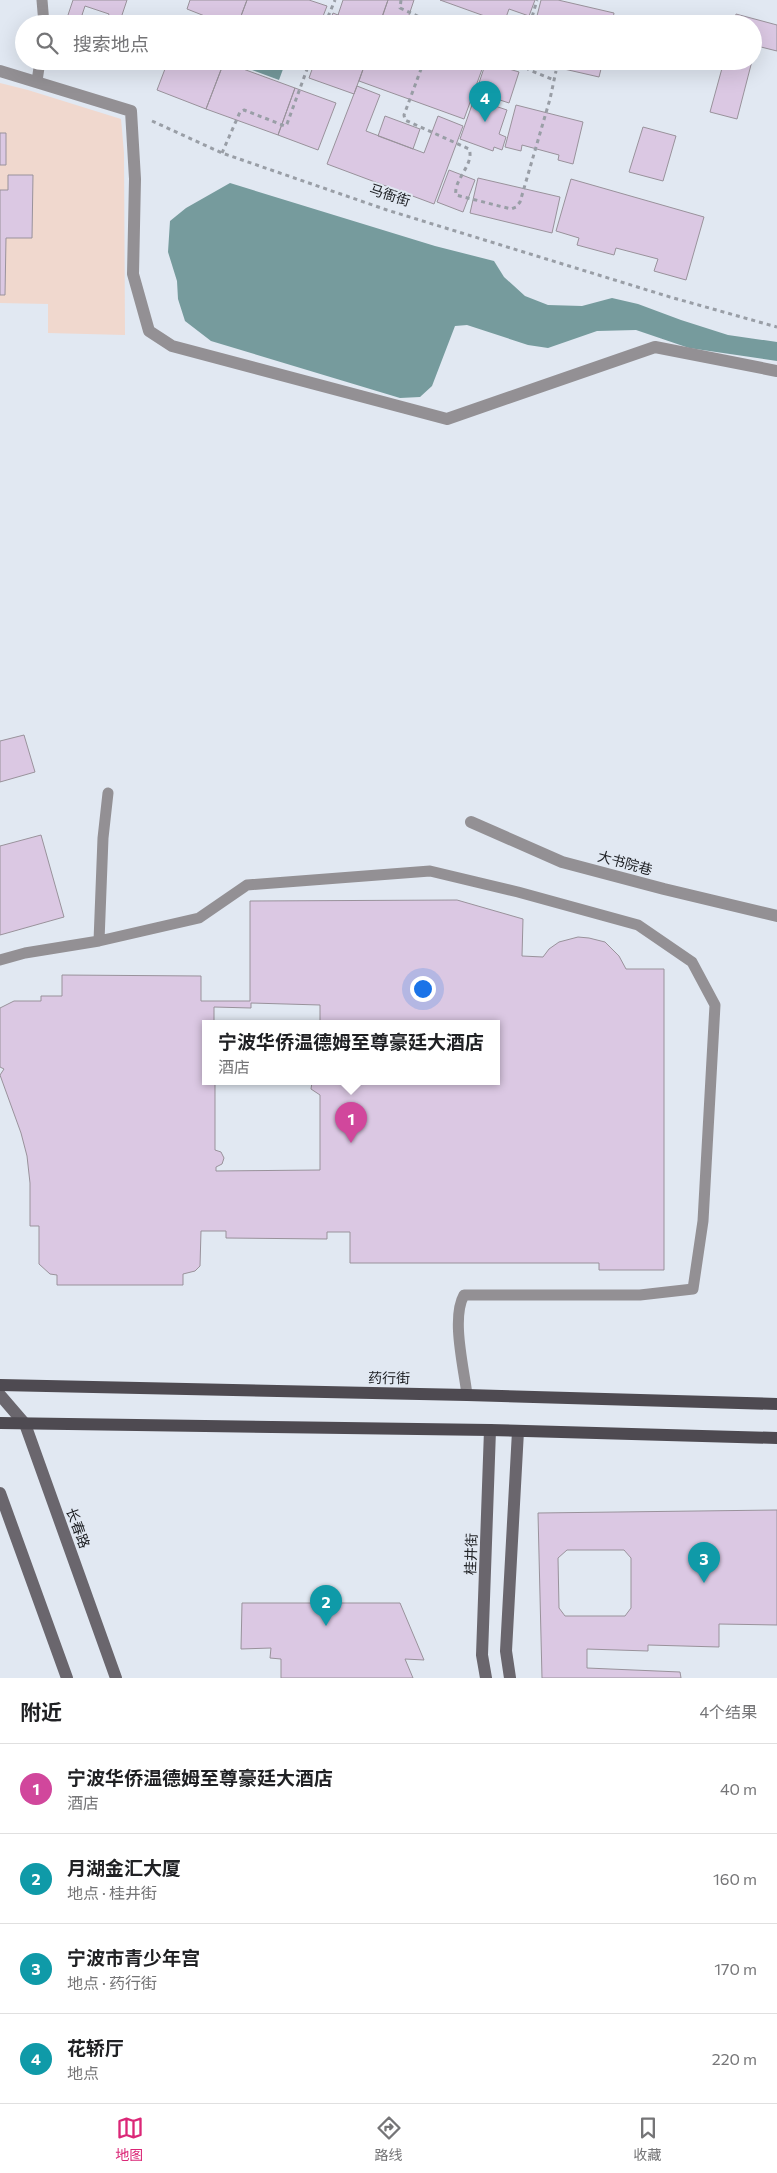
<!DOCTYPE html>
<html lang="zh">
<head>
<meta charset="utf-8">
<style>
  body { margin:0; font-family:Commissioner,"Noto Sans SC",sans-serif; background:#f2f2f2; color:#202124 }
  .you { position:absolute; left:422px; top:988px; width:18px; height:18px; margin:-12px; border:4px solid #fff; border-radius:50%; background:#1a73e8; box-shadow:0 0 0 8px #1a73e833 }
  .badge { display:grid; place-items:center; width:32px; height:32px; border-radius:50%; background:#db2777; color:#fff; font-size:16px; font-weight:700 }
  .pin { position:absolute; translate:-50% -41px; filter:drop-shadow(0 1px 2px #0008) }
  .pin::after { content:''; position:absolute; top:26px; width:18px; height:15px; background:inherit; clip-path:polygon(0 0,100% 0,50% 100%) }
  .popup { position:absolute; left:202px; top:1020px; width:298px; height:65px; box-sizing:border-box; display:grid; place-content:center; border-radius:0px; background:#fff; filter:drop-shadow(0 1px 4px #0005); font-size:16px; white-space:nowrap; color:#757577 }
  .popup b { font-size:19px; color:#202124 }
  .popup::after { content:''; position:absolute; left:50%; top:100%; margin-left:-10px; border:10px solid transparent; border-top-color:#fff }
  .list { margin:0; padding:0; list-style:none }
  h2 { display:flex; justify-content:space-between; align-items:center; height:65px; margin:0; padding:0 20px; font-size:21px }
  h2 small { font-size:16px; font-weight:400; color:#757577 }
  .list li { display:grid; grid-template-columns:32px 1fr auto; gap:15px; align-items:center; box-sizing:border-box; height:90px; padding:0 20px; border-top:1px solid #e0e0e0 }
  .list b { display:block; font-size:19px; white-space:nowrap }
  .list p { margin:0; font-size:16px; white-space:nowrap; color:#757577 }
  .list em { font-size:16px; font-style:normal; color:#757577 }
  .icon { flex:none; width:28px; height:28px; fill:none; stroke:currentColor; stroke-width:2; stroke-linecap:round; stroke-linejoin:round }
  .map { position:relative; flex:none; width:777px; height:1678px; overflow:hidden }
  .search { position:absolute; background:#fff; box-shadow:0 5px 20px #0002; left:15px; right:15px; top:15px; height:55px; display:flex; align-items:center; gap:12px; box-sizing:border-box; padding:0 18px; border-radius:28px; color:#757577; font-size:19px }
  .sheet { height:425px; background:#fff }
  nav { display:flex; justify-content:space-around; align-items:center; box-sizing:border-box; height:70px; border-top:1px solid #e0e0e0; background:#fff; font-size:14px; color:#757577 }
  nav a { display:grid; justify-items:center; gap:2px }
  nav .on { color:#db2777 }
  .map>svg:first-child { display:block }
  .industrial { fill:#f0d8ce }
  .water { fill:#769b9d }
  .building { fill:#dbc8e3; stroke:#99929b; fill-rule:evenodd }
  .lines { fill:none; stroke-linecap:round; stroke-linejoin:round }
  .path { stroke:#999ea6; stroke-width:3; stroke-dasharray:4 4; stroke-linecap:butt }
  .lane { stroke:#939094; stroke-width:11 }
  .street { stroke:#939094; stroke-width:12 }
  .secondary { stroke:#6a666d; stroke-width:12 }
  .primary { stroke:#4e4a51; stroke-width:12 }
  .labels { text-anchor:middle; stroke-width:4; stroke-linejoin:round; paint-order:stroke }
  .street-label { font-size:14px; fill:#202226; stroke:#e1e8f2 }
</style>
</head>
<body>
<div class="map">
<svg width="777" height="1678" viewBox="0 0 777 1678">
  <rect width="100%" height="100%" fill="#e1e8f2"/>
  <!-- industrial -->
  <path class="industrial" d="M0,83L28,90L121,119L124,153L125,335L48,333V304L0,303Z"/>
  <!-- water -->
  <path class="water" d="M240,61H286L279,80L239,65Z
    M230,183L435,246L494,261L504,277L525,296L548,305L582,306L612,298L638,304L681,320L728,335L777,342V361L689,348L636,330L597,331L548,348L528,345L467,325L455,326L432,386L420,397L400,398L211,341L185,321L178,299L177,281L168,252L170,221L186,208Z"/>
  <!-- building -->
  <path class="building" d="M73,0H127L119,24H65ZM85,6L109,14L105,23L82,15Z
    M190,0H247L238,24H225L187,9Z
    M247,0H309L327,6L320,24H238Z
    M343,0H388L380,24H363L338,15Z
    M388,0H414L406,24L380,22Z
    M440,0H535L529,16L509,9L504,23Z
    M541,0H558L614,13L612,24H535Z
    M333,13L338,15L363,24H329Z
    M736,14L777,25V51L757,46L753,58V24H734Z
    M168,61L224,62L206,109L157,90Z
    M315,61H366L354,94L309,78Z
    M366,61H485L464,119L359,81Z
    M529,61H603L599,77Z
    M724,61H752L737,119L710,112Z
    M224,62L295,88L278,135L206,109Z
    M486,62L519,72L509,103L476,92Z
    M357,86L380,95L366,131L424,153L438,116L463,126L434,204L327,164Z
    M295,88L336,103L318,150L278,135Z
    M474,99L507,110L499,134L506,137L502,150L494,147L493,151L460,139Z
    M516,105L583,122L573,164L558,160L559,155L522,145L521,151L505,147Z
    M385,116L420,129L413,149L378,136Z
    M643,127L676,136L663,181L629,172Z
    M0,133H6V165H0Z
    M449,170L475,180L463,212L437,202Z
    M8,175H33L32,238H6L5,295H0V190H8Z
    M478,178L560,197L552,233L470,213Z
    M571,179L704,217L686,280L654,271L658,259L616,248L614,255L577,245L579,238L556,231Z
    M24,735L35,772L0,782V741Z
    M41,835L64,917L0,935V846Z
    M457,900L523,919L522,956L543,957L549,949L559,942L578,937L589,938L605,942L619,956L626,969H664V1270H599V1263H350V1232H327V1239L226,1238V1231H201L200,1266L195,1271L183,1274V1285H57V1275L50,1274L39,1264V1226H30V1183L27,1156L21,1133L0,1075L4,1069L0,1067V1008L14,1001H41V996H62V975L201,976V1001H250V901ZM251,1003L320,1005V1024H496V1082H312L311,1089L320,1095V1170L216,1171V1167L222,1164L224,1158L221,1152L215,1150V1082H206V1024H214V1007L251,1008Z
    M777,1510V1625L719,1624V1647L648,1645V1651L587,1649V1668L680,1672L681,1678H542L538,1513ZM567,1550H624L631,1558V1608L625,1616H565L559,1608L558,1558Z
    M242,1603H400L424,1660L405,1659L413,1678H281V1659L270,1658L271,1648L241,1649Z"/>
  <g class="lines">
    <!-- path -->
    <path class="path" d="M401,0L400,8L435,24
      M325,24L335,0
      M530,24L537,0
      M424,61L404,115L405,120L469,149C475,164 453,180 456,195L511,209L516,207L520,202L550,99L556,71
      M521,61L529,70L554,80
      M152,121L222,153L387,210L670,297L777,327
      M222,153L240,112L244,110L285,126L287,124L310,61"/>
    <!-- lane -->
    <path class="lane" d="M42,0L44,24
      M37,81L40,61
      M99,941L103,838L108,793
      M0,960L25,953L99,941L199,918L247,885L430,871L518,892L638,925L692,962L715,1005L703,1221L693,1289L640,1295H464C451,1318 464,1368 467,1395"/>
    <!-- street -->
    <path class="street" d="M0,71L131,111L135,179L133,274L149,331L172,346L447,419L655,347L777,371
      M471,822L562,862L664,889L777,916"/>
    <!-- secondary -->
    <path class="secondary" d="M0,1395L25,1424L116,1678
      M0,1493L67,1678
      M486,1678L482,1655L490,1430
      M510,1678L506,1651L518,1431"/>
    <!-- primary -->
    <path class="primary" d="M0,1385L467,1395L777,1404
      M0,1423L490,1430L777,1438"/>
  </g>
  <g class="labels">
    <!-- street labels -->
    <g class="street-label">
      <text transform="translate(390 195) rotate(18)" y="5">马衙街</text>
      <text transform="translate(625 863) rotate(15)" y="5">大书院巷</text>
      <text transform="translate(389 1378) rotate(1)" y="5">药行街</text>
      <text transform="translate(78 1528) rotate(70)" y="5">长春路</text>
      <text transform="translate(471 1554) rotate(-88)" y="5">桂井街</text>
    </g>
  </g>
</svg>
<div class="you"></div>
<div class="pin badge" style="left:351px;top:1143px;background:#d1479c">1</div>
<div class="popup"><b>宁波华侨温德姆至尊豪廷大酒店</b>酒店</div>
<div class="pin badge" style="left:326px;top:1626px;background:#0f9aa8">2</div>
<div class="pin badge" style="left:704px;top:1583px;background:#0f9aa8">3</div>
<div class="pin badge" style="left:485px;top:122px;background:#0f9aa8">4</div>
<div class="search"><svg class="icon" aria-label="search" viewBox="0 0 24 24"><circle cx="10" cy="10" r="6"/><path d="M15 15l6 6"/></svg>搜索地点</div>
</div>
<section class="sheet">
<h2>附近<small>4个结果</small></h2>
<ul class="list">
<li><span class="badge" style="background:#d1479c">1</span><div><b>宁波华侨温德姆至尊豪廷大酒店</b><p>酒店</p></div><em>40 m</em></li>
<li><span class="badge" style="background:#0f9aa8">2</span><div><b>月湖金汇大厦</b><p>地点 · 桂井街</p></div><em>160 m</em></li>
<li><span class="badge" style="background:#0f9aa8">3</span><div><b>宁波市青少年宫</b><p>地点 · 药行街</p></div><em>170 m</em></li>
<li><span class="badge" style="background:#0f9aa8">4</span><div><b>花轿厅</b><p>地点</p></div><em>220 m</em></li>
</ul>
</section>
<nav>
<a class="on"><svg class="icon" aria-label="map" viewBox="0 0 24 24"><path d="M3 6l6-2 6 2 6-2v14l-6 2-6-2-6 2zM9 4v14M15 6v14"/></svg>地图</a>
<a><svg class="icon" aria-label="directions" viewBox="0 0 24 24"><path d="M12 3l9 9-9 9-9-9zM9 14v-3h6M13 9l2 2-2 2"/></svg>路线</a>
<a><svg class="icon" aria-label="saved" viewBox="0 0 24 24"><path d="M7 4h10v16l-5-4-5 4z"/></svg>收藏</a>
</nav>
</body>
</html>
